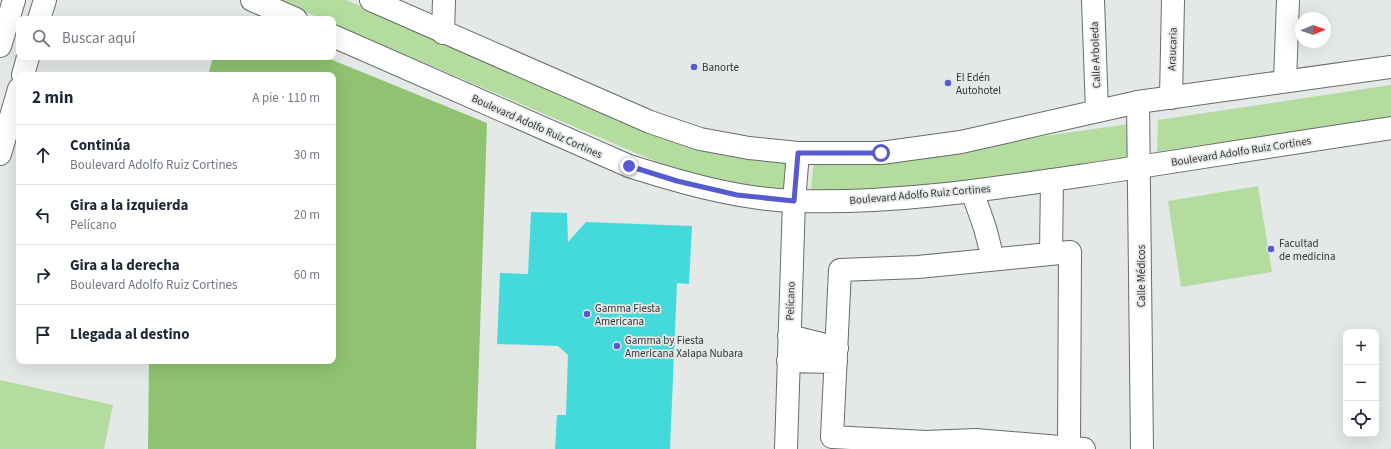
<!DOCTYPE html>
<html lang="es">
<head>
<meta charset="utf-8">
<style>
  body { margin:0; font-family:"Source Sans 3",sans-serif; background:#f2f2f3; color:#1f2937 }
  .controls { position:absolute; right:12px; bottom:12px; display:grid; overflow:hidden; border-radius:8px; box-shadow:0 4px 16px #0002 }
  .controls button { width:36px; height:36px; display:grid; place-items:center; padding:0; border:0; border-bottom:1px solid #e0e1e3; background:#fff; color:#1f2937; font:20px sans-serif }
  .compass { position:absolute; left:1295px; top:12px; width:36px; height:36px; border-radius:50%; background:#fff; box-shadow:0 4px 16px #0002; rotate:88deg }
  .stop { position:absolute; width:12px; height:12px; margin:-9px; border:3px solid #565bd2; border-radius:50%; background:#fff }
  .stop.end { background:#565bd2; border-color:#fff; box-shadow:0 1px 4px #0008 }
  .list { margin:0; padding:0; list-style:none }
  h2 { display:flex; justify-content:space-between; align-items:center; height:52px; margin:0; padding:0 16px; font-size:17px }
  h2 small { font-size:13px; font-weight:400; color:#747a83 }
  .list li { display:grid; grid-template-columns:26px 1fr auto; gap:12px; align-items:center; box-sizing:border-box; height:60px; padding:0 16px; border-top:1px solid #e0e1e3 }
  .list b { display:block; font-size:15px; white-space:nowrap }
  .list p { margin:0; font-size:13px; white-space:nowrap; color:#747a83 }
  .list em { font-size:13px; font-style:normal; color:#747a83 }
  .icon { flex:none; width:22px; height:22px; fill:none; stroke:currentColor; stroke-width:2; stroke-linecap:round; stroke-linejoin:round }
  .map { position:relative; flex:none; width:1391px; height:449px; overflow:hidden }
  .search { position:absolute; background:#fff; box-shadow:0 4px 16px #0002; left:16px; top:16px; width:320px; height:44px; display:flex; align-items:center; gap:10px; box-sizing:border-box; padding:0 14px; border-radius:8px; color:#747a83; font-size:15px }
  .panel { position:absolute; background:#fff; box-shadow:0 4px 16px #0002; left:16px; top:72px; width:320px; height:292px; border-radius:8px }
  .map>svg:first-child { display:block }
  .green { fill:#b4dc9f }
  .forest { fill:#8fc372 }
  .building { fill:#44dadb }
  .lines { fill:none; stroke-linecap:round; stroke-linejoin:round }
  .minor-casing { stroke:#686c6b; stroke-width:24 }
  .major-casing { stroke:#686c6b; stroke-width:24 }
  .minor { stroke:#fff; stroke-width:22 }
  .major { stroke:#fff; stroke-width:22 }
  .route { stroke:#565bd2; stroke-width:5 }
  .poi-dot { fill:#565bd2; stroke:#e4e8e7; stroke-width:1.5 }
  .labels { text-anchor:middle; stroke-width:3.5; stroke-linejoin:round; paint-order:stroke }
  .street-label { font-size:11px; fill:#343635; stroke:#e4e8e7 }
  .poi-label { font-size:11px; fill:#343635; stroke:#e4e8e7; text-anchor:start }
</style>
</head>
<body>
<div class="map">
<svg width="1391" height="449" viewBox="0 0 1391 449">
  <rect width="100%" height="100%" fill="#e4e8e7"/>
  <!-- green -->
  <path class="green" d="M277,0H346L683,144L789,160L783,196L676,170L333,24V19H322Z
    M1391,85V122L1157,157L1158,120Z
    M1129,124L1130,161L852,196L811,190L814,159L897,157Z
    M1258,186L1272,272L1181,287L1168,201Z
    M0,380L113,405L104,449H0Z"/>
  <!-- forest -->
  <path class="forest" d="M213,57H325L487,123L476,449H148L149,361H333V75H208Z"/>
  <!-- building -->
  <path class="building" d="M531,212L567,213L568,242L586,222L692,226L689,284L677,283L670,449H555L557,415H566L568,355L558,346L497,344L500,273L528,274Z"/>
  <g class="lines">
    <defs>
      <path id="minor" d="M1093,0L1097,111
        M443,33L444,0
        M1285,81L1288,0
        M1171,98L1173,0
        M1138,102L1142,449
        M972,191L985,228L993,259
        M1051,253L1052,180
        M789,336L837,348
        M788,361L836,362
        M1069,447L1070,252L918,267L840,270L832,437L926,442L975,440L1084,449
        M786,449L794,201L798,153"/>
      <path id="major" d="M252,0L296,19
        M371,0L650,122L700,139L749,148L798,153H881L961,142L1138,102L1391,67
        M39,19L45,0
        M333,36L629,166C683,183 738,199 795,201C897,204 999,188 1100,173C1197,158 1294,143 1391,128
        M0,46L14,0
        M23,75L28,57
        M0,154L19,89"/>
    </defs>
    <!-- minor casing -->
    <use href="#minor" class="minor-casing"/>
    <!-- major casing -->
    <use href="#major" class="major-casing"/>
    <!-- minor -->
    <use href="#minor" class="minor"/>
    <!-- major -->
    <use href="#major" class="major"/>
  </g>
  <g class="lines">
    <!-- route -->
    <path class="route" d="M629,166L677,181L737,195L794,201L798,153H881"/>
  </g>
  <!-- markers -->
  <g class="poi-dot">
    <circle cx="694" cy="67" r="4"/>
    <circle cx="948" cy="83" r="4"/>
    <circle cx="1271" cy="249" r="4"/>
    <circle cx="587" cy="314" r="4"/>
    <circle cx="617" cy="346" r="4"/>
  </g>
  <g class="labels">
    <!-- street labels -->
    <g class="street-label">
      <text transform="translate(1172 49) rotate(-88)" y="4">Araucaria</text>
      <text transform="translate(1095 55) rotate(-92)" y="4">Calle Arboleda</text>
      <text transform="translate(537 126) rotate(24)" y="4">Boulevard Adolfo Ruiz Cortines</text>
      <text transform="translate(1241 151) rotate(-9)" y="4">Boulevard Adolfo Ruiz Cortines</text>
      <text transform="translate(920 194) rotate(-5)" y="4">Boulevard Adolfo Ruiz Cortines</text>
      <text transform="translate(1141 276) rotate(-90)" y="4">Calle Médicos</text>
      <text transform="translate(790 301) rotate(-88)" y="4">Pelícano</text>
    </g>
    <!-- poi labels -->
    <g class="poi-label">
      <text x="702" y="71">Banorte</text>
      <text x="956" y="81">El Edén<tspan x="956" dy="13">Autohotel</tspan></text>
      <text x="1279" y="247">Facultad<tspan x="1279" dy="13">de medicina</tspan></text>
      <text x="595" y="312">Gamma Fiesta<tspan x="595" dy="13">Americana</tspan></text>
      <text x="625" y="344">Gamma by Fiesta<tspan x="625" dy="13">Americana Xalapa Nubara</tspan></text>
    </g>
  </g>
</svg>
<div class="controls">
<button>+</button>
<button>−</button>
<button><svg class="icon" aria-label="locate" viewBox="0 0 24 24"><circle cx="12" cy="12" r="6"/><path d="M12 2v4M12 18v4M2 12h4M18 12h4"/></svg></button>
</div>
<svg class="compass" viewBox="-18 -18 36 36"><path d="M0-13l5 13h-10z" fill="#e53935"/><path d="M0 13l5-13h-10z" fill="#747a83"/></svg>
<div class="stop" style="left:881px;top:153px"></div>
<div class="stop end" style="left:629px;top:166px"></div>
<div class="search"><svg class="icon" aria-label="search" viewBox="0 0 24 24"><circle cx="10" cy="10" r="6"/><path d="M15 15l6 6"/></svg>Buscar aquí</div>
<section class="panel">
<h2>2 min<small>A pie · 110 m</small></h2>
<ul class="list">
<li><svg class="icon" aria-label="ahead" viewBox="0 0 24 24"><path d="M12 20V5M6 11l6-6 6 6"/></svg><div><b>Continúa</b><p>Boulevard Adolfo Ruiz Cortines</p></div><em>30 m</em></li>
<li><svg class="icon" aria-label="left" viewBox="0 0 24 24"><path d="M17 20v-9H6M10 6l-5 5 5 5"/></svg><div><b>Gira a la izquierda</b><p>Pelícano</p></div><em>20 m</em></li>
<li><svg class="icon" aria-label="right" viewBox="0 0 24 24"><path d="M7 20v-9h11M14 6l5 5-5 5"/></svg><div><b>Gira a la derecha</b><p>Boulevard Adolfo Ruiz Cortines</p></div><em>60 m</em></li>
<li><svg class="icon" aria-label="arrive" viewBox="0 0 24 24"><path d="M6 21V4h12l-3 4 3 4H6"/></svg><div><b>Llegada al destino</b></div></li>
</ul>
</section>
</div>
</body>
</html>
